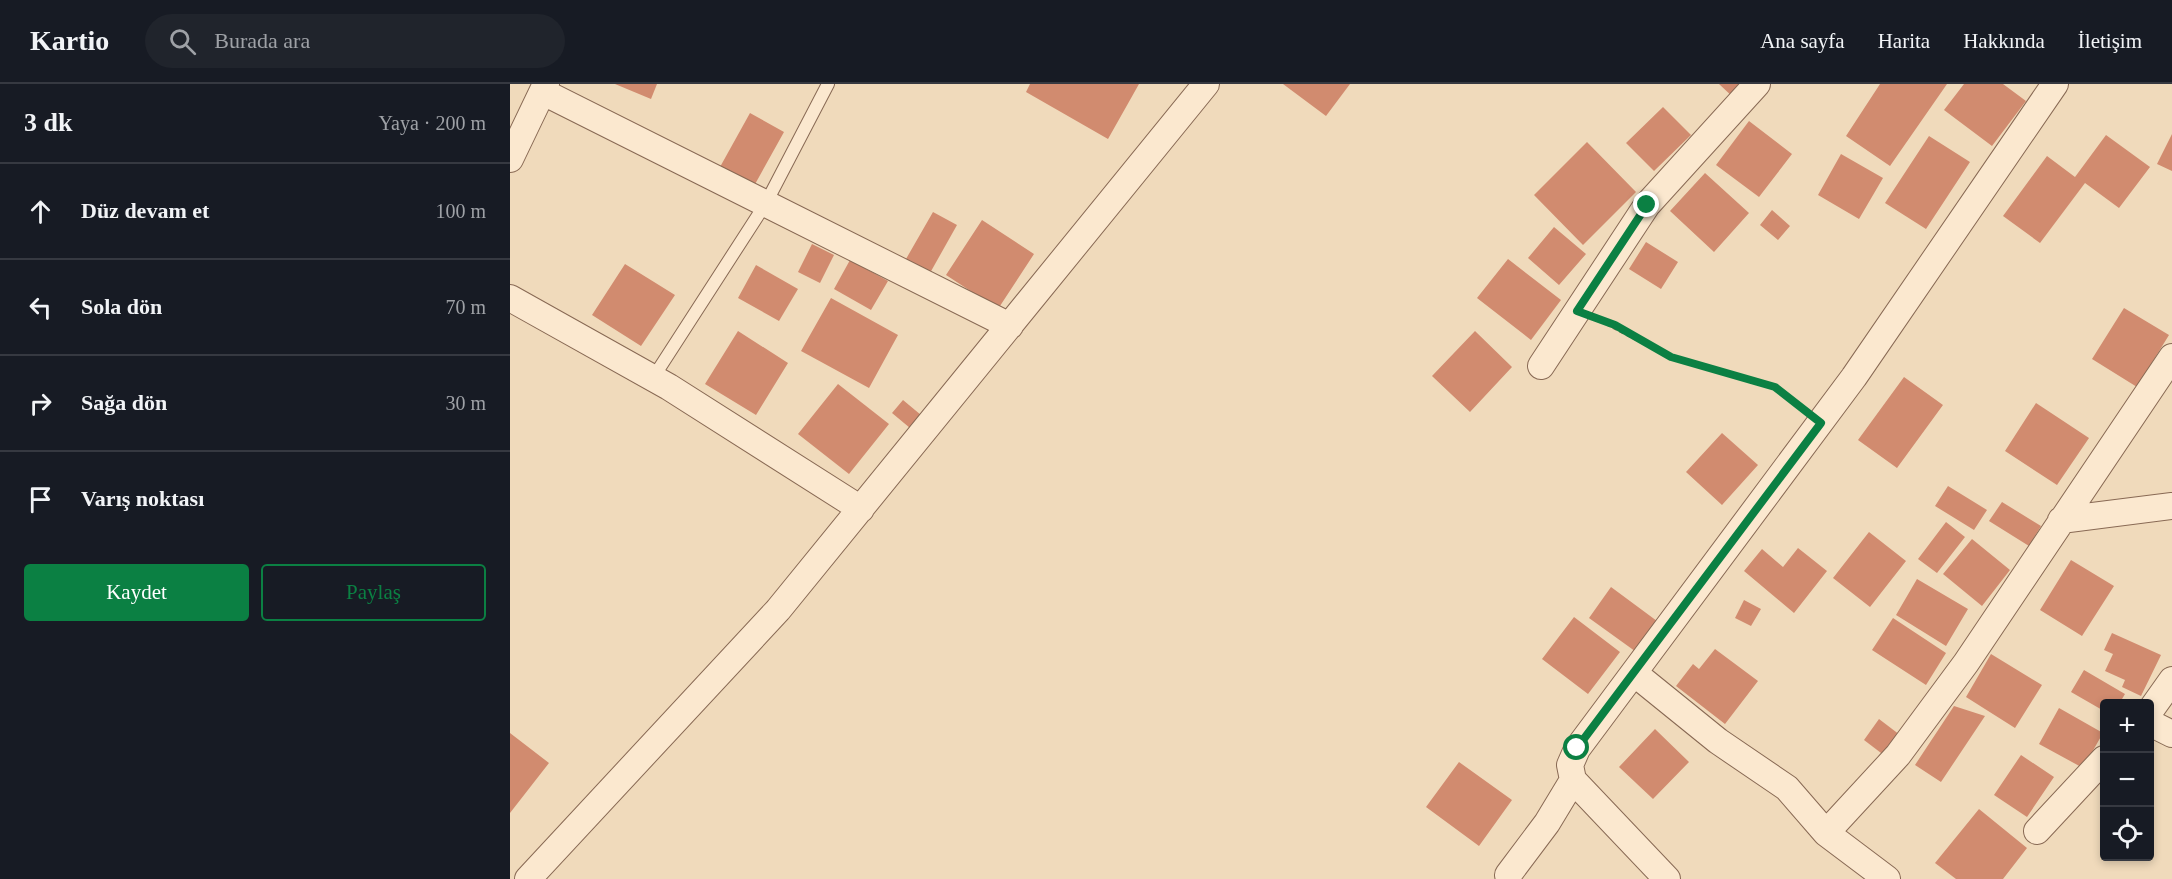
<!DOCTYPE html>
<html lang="tr">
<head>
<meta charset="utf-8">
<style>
  body { margin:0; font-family:Georgia,serif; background:#20242c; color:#f1f3f6 }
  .controls { position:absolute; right:18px; bottom:18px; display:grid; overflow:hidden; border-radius:6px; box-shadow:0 3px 9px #0003 }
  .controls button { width:54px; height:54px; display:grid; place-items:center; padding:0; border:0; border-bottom:2px solid #363941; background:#171b24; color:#f1f3f6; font:30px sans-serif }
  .stop { position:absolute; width:18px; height:18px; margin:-14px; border:4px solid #0b8043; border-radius:50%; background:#fff }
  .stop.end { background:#0b8043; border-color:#fff; box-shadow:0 2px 6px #0008 }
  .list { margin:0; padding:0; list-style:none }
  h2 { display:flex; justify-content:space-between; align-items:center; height:78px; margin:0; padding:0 24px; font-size:26px }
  h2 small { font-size:20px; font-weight:400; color:#9ea1a6 }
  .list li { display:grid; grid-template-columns:39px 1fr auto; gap:18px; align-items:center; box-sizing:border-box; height:96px; padding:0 24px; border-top:2px solid #363941 }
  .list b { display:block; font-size:22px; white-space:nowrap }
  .list em { font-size:20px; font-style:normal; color:#9ea1a6 }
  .actions { display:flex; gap:12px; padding:18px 24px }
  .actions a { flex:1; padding:14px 0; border:2px solid #0b8043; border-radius:6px; text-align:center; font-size:21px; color:#0b8043 }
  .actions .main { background:#0b8043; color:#fff }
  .icon { flex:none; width:33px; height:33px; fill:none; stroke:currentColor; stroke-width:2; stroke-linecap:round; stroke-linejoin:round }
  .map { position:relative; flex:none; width:1662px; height:795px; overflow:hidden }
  header { display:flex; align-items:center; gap:36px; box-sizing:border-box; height:84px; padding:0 30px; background:#171b24; border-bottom:2px solid #363941 }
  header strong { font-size:28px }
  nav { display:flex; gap:33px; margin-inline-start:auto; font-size:21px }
  .search { width:420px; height:54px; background:#20242c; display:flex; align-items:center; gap:15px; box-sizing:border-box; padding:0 21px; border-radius:33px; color:#9ea1a6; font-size:22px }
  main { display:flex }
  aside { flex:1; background:#171b24 }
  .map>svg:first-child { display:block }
  .building { fill:#d18b6f }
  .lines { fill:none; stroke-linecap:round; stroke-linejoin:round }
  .service-casing { stroke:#886954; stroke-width:14 }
  .minor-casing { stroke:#886954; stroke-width:28 }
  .path { stroke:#886954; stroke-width:4; stroke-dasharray:4.5 3; stroke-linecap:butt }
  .service { stroke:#fbe8cf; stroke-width:12 }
  .minor { stroke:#fbe8cf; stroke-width:26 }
  .route { stroke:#0b8043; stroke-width:8 }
</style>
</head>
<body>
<header>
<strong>Kartio</strong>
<div class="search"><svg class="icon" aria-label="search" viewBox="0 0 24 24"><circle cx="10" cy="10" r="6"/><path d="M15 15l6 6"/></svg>Burada ara</div>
<nav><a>Ana sayfa</a><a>Harita</a><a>Hakkında</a><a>İletişim</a></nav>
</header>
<main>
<aside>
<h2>3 dk<small>Yaya · 200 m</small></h2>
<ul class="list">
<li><svg class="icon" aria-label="ahead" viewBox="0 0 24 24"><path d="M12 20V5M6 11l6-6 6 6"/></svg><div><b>Düz devam et</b></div><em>100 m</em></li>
<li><svg class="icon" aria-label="left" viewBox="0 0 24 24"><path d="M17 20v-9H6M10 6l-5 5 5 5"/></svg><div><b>Sola dön</b></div><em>70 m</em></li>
<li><svg class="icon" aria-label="right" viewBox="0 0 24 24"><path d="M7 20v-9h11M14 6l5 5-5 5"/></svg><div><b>Sağa dön</b></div><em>30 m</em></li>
<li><svg class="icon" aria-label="arrive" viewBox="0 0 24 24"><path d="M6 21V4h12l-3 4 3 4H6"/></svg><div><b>Varış noktası</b></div></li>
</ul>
<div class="actions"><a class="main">Kaydet</a><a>Paylaş</a></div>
</aside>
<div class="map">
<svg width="1662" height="795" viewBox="0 0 1662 795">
  <rect width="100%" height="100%" fill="#f0dabb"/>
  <!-- building -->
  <path class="building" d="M105,0H147L141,15Z
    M520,0H629L598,55L516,8Z
    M773,0H840L816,32Z
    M1209,0H1238L1225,15Z
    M1370,0H1437L1380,82L1336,52Z
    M1454,0H1493L1516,17L1482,62L1434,26Z
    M1153,23L1181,51L1144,87L1116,59Z
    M240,29L274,48L244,102L210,83Z
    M1239,37L1282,70L1249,113L1206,81Z
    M1662,50V87L1647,80Z
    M1596,51L1640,83L1609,124L1575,99L1530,159L1493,132L1537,72L1565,93Z
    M1419,52L1460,78L1416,145L1375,119Z
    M1077,58L1126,108L1073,161L1024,111Z
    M1331,70L1373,94L1349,135L1308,111Z
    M1195,89L1239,129L1204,168L1160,127Z
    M1262,126L1280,142L1268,156L1250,141Z
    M423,128L447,141L420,189L396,175Z
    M472,136L524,170L488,225L436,191Z
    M1044,143L1076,170L1049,201L1018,174Z
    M1136,158L1168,178L1151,205L1119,185Z
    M302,160L324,171L310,199L288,188Z
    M998,175L1051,216L1021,256L967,214Z
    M340,176L378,197L361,226L324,205Z
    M115,180L165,211L131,262L82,231Z
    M246,181L288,205L269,237L228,214Z
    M321,214L388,251L359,304L291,267Z
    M1614,224L1659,251L1627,303L1582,275Z
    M228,247L278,279L246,331L195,300Z
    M965,247L1002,283L960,328L922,292Z
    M1394,293L1433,321L1387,384L1348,356Z
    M328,300L379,340L339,390L288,350Z
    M393,316L411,331L400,344L382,329Z
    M1526,319L1579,354L1547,401L1495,367Z
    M1212,349L1248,381L1212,421L1176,388Z
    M1438,402L1477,426L1464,446L1425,422Z
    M1492,418L1531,442L1519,462L1479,437Z
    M1436,438L1455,453L1427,489L1408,475Z
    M1359,448L1396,477L1360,523L1323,494Z
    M1462,455L1500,486L1472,522L1433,490Z
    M1288,464L1317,487L1284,529L1234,487L1252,465L1273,483Z
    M1561,476L1604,502L1572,552L1530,526Z
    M1407,495L1458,525L1436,562L1386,531Z
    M1101,503L1151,540L1129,570L1079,534Z
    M1234,516L1251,525L1241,542L1225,534Z
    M1064,533L1110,568L1078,610L1032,575Z
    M1383,534L1436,569L1416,601L1362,566Z
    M1602,549L1651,571L1631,612L1612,603L1615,596L1595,587L1603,570L1594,566Z
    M1205,565L1248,597L1215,640L1166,602L1183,580L1189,585Z
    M1481,570L1532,601L1505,644L1456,613Z
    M1574,586L1615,610L1609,620H1594V627L1561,608Z
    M1444,622L1475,632L1431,698L1405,681Z
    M1549,624L1593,649L1573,684L1529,660Z
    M1369,635L1390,651L1375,672L1354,656Z
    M1145,645L1179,678L1143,715L1109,683Z
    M0,649L39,679L0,729Z
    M1511,671L1544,693L1517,733L1484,711Z
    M949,678L1002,716L969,762L916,723Z
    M1469,725L1517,764L1493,795H1446L1425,779Z"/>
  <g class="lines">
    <defs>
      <path id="service" d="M143,294L256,119L318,0"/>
      <path id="minor" d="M33,8L500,242
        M0,75L36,0
        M0,214L159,303L351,425
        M1031,282L1137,121L1247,0
        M1551,436L1662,422
        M1124,589L1208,657L1277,704L1316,749L1377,795
        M1640,627L1662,596
        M1640,639L1662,650
        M1527,747L1594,675
        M1316,749L1388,671L1456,579L1662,273
        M998,791L1037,739L1063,696
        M18,795L268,526L696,0
        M1157,795L1063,696L1060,681L1067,665L1344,293L1545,0"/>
    </defs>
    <!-- service casing -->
    <use href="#service" class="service-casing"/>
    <!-- minor casing -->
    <use href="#minor" class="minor-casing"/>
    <!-- path -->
    <path class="path" d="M1090,236L1161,273L1265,303L1291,322"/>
    <!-- service -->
    <use href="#service" class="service"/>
    <!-- minor -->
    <use href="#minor" class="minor"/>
  </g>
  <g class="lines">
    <!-- route -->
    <path class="route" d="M1067,664L1311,339L1265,303L1161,273L1105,241L1067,227L1137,121"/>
  </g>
</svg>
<div class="controls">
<button>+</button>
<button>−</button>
<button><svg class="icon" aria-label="locate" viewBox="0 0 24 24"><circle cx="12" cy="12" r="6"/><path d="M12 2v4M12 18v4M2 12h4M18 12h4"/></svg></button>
</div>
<div class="stop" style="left:1067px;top:664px"></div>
<div class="stop end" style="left:1137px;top:121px"></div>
</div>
</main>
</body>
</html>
